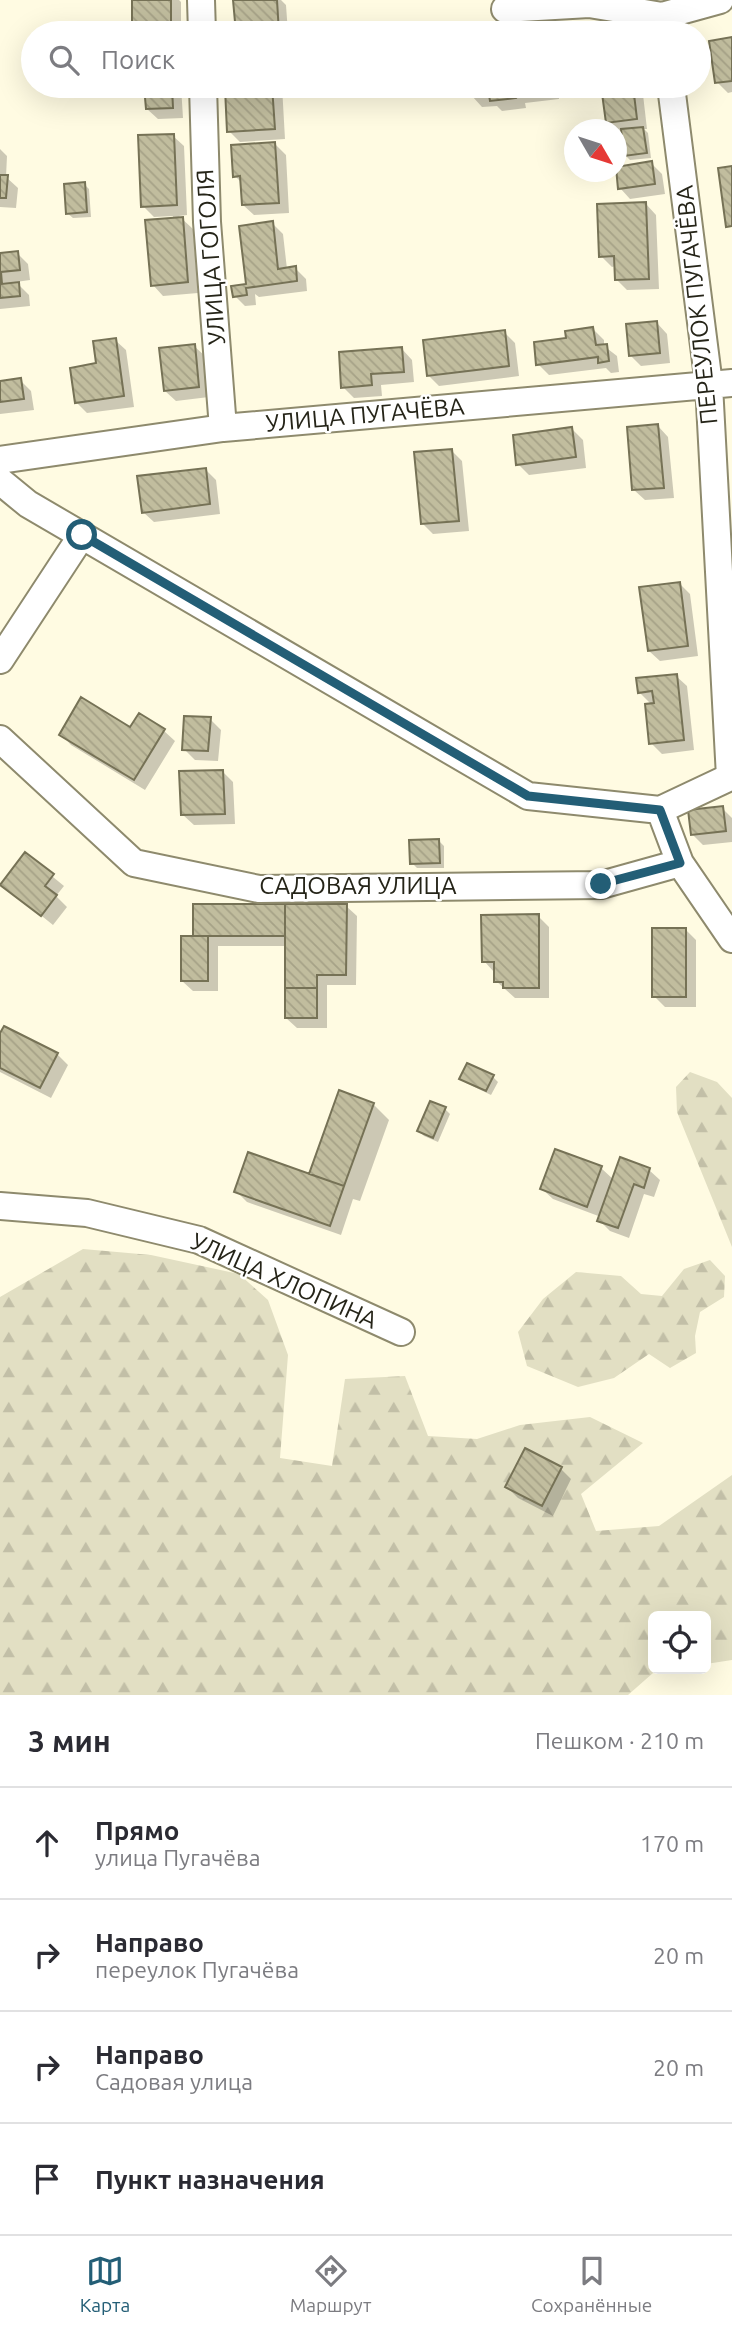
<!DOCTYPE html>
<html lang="ru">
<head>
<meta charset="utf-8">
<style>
  body { margin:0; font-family:Ubuntu,sans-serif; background:#f2f2f3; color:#2b2b33 }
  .controls { position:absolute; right:21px; bottom:21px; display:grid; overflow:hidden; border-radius:10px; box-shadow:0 7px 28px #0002 }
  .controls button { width:63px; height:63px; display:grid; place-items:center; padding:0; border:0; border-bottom:2px solid #e1e1e2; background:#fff; color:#2b2b33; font:35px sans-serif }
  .compass { position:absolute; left:564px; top:119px; width:63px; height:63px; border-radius:50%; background:#fff; box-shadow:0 7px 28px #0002; rotate:129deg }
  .stop { position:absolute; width:21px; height:21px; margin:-16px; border:5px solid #235e76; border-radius:50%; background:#fff }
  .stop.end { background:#235e76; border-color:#fff; box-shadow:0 2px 7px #0008 }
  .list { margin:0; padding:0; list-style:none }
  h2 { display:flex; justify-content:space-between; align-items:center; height:91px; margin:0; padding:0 28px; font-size:30px }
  h2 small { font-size:23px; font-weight:400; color:#7c7c81 }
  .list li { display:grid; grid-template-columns:46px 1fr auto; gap:21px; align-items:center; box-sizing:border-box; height:112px; padding:0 28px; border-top:2px solid #e1e1e2 }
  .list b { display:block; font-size:26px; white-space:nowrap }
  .list p { margin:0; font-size:23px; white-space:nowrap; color:#7c7c81 }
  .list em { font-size:23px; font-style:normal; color:#7c7c81 }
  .icon { flex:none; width:38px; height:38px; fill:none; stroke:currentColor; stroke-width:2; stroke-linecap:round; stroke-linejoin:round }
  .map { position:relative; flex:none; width:732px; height:1695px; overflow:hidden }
  .search { position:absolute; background:#fff; box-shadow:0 7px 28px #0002; left:21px; right:21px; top:21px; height:77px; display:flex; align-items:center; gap:18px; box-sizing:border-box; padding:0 24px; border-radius:38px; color:#7c7c81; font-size:26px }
  .sheet { height:539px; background:#fff }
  nav { display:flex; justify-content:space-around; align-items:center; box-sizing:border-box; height:98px; border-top:2px solid #e1e1e2; background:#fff; font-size:19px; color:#7c7c81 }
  nav a { display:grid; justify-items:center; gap:4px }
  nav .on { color:#235e76 }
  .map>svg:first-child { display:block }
  .forest { fill:url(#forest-firs) }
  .shadow { fill:#0003 }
  .building { fill:url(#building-back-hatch); stroke:#767256; stroke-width:2 }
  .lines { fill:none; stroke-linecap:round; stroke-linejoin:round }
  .minor-casing { stroke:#8e8a6d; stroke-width:30 }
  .minor { stroke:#fff; stroke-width:26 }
  .route { stroke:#235e76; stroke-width:9 }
  .labels { text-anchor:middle; stroke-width:5; stroke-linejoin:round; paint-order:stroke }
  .street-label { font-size:24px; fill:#252418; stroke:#fff }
</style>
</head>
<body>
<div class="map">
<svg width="732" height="1695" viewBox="0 0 732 1695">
  <defs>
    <pattern id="forest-firs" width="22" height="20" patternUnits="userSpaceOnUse" patternTransform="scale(1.75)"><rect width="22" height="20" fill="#e2dfc3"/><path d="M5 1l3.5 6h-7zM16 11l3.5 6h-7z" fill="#c2bfa7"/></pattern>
    <pattern id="building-back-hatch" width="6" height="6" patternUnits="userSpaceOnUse" patternTransform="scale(1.75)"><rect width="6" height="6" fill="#c1bd9e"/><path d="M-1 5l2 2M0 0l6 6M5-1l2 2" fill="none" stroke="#a6a287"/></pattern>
  </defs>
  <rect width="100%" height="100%" fill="#fffbe2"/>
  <!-- forest -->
  <path class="forest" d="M690,1072L717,1082L732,1098V1247L677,1112L676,1087Z
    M83,1249L151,1255L239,1274L268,1300L288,1355L280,1458L332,1466L345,1379L405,1376L428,1436L477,1439L520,1425L590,1417L643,1443L581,1494L596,1531L659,1526L732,1475V1660L706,1664V1616H653V1669H678L653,1673L628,1695H0V1297Z
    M710,1260L725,1276L724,1297L700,1312L695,1336L696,1353L670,1368L649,1354L614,1378L578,1387L527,1366L518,1332L543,1299L576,1272L621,1276L641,1294L662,1296L684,1269Z"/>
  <!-- shadow -->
  <path class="shadow" d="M134,0H179L181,2V33H135Z
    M235,0H281L286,5L288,33H237Z
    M732,39V92L728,93L717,82Z
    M146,86H181L183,118L158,119L147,109Z
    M236,86H282L285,139L240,142L229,131Z
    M471,86H558L559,99L525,103L526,108L502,111L497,106L482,107L472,96Z
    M603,86H642L647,129H644L648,133L651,158L630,160L625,155L623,132H618L607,122Z
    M173,136L184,146L187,215L179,216L193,229L198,293L163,296L153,285L173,216L154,217L143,206Z
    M275,144L286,155L289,213L254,215L243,205L242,183L235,176Z
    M0,149L7,156L6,177L18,188L16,208L0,207Z
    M651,163L662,174L665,194L630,199L620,188Z
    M84,184L89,189L91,217L73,218L67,213Z
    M646,204L656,215L659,289L627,290L617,280L616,266L612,267L601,256Z
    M272,223L283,234L287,269L295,268L306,279L307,291L259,297L255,294L256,305L245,306L235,296L245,286L248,290L241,227Z
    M17,253L28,264L30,280L16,282L29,295L30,306L0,309V255Z
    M657,323L667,334L670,363L641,366L630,355Z
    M593,329L604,340V346L617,356L619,372L611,373L606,368L549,375L538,364L568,340Z
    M504,332L515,343L519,376L439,386L429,376Z
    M115,340L126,350L134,407L87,413L76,402Z
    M194,346L205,356L209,397L176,401L165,391Z
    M402,349L412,360L414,382L381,385L382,396L354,398L343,387Z
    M20,380L31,391L34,410L0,414V382Z
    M658,426L668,437L674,498L645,500L634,490Z
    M572,429L583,440L586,468L529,475L518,464Z
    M451,450L462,461L469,531L433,534L423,524Z
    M205,469L216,480L220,514L154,522L143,512Z
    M680,584L690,594L698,656L660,661L649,651Z
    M676,676L687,686L694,750L662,754L651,743L652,705L640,693Z
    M210,719L221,730L218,761L195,760L184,749Z
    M131,729L164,731L175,741L145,790L71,745L61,734Z
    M222,771L233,782L235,824L194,825L183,815Z
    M722,808L732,818V842L703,845L692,834Z
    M439,841L444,846V868H417L412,863Z
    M25,854L64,886L56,896L67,907L53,925L2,884Z
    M346,906L357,916L356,985H327V1028H297L286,1018V946H218V991H193L182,981L195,938Z
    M538,916L549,927V998H515L496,981L494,972L484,961Z
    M685,929L696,940V1007H665L654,996Z
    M0,1037L57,1054L68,1065L51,1098L0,1072Z
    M493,1077L498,1082L491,1095L466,1083L461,1078Z
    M373,1104L389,1120L360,1201L353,1199L341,1235L247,1202L236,1191L310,1176Z
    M445,1109L450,1114L438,1142L424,1136L419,1131Z
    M601,1168L614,1180L649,1170L660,1180L654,1197L644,1194L629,1238L610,1231L599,1220L601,1217L553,1199L542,1189Z
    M561,1469L571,1479L553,1516L518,1498L507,1487Z"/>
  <!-- building -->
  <path class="building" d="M132,0H171V33H132Z
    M233,0H277L279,33H236Z
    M732,37V81L715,83L709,41Z
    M144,86H172L173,108L146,109Z
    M234,86H272L275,129L227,132L225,88Z
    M469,86H549V89L515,93L516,98L490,101L489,95L470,97Z
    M601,86H633L637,119L606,123Z
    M643,127L647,153L624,156L621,129Z
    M174,134L177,205L141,207L138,135Z
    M275,142L279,203L242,205L240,176L233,177L231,145Z
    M652,161L655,184L618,189L616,167Z
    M732,166V226L726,227L718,168Z
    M0,175H8L6,198H0Z
    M85,182L87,212L66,214L64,184Z
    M646,202L649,279L615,280L614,256L599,257L597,204Z
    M183,217L188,282L151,286L145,220Z
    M273,221L278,269L296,266L297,281L246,288L247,295L233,297L231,286L246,284L239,226Z
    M18,251L20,270L1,272L2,284L19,282L20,296L0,298V253Z
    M657,321L660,353L629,356L626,324Z
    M593,327L596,345L607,344L609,361L598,363V357L536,365L534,342L566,338L565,331Z
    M505,330L509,366L427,376L423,340Z
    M116,338L124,396L75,403L70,368L96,363L93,341Z
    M195,344L199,387L164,391L159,348Z
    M402,347L404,372L371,374L372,385L341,388L339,352Z
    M21,378L24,399L0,402V381Z
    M658,424L664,488L632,490L627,427Z
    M572,427L576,457L516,465L513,435Z
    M452,449L459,521L421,524L414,452Z
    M206,468L210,504L142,513L137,476Z
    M680,582L688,646L648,651L639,587Z
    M677,674L684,740L649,744L645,704L654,703L652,691L638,693L636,678Z
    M81,697L130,727L139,713L165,729L134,780L59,735Z
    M184,716L211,717L208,751L182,750Z
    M223,770L225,814L181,815L179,771Z
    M723,806L726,831L691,835L688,810Z
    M439,839L440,863L410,864L409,840Z
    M25,852L54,874L45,886L57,895L41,916L0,885Z
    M193,904H285V936H193Z
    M285,904H347L346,975H317V988H285Z
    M539,914V988H503V982H494V962H482L481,915Z
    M652,928H686V997H652Z
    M181,936H208V981H181Z
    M285,988H317V1018H285Z
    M4,1026L58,1053L40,1088L0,1068V1033Z
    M467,1063L494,1075L486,1091L459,1079Z
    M339,1090L374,1103L344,1186L309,1174Z
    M430,1101L446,1107L433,1138L417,1131Z
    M555,1149L602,1166L587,1207L540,1189Z
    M248,1152L344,1186L330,1226L234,1192Z
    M620,1157L650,1168L644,1188L634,1184L618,1228L597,1221Z
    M525,1448L562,1467L542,1506L505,1487Z"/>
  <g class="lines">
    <defs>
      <path id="minor" d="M201,0L202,33
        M505,9L589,4L662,16L720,0
        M203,86L207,222L223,428
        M671,86L709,385L730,777L660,810L680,863L732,939
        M0,460L223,428L732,383
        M0,481L28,504L528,796L660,810
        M0,660L82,535
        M0,739L134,863L259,889L601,885L680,863
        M0,1206L87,1213L199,1240L401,1332"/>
    </defs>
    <!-- minor casing -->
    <use href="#minor" class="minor-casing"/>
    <!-- minor -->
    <use href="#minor" class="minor"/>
  </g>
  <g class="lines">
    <!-- route -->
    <path class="route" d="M82,535L528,796L660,810L680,863L601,884"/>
  </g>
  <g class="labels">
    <!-- street labels -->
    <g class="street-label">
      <text transform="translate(211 257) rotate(-94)" y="8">УЛИЦА ГОГОЛЯ</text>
      <text transform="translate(697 305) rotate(-96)" y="8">ПЕРЕУЛОК ПУГАЧЁВА</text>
      <text transform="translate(365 415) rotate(-5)" y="8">УЛИЦА ПУГАЧЁВА</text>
      <text x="358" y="894">САДОВАЯ УЛИЦА</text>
      <text transform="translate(284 1281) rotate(24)" y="8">УЛИЦА ХЛОПИНА</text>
    </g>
  </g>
</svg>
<div class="controls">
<button><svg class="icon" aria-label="locate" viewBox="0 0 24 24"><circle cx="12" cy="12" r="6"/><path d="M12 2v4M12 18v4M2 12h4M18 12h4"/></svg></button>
</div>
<svg class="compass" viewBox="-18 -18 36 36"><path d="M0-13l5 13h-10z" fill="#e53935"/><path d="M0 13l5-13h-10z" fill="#7c7c81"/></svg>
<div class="stop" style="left:82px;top:535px"></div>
<div class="stop end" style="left:601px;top:884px"></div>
<div class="search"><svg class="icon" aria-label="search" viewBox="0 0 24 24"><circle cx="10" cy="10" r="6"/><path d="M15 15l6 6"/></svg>Поиск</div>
</div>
<section class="sheet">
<h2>3 мин<small>Пешком · 210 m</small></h2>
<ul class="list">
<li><svg class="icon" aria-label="ahead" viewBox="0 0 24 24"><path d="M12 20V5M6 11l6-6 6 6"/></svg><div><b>Прямо</b><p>улица Пугачёва</p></div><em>170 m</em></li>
<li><svg class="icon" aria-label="right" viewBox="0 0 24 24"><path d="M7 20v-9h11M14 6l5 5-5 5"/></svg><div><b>Направо</b><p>переулок Пугачёва</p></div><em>20 m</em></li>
<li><svg class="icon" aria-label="right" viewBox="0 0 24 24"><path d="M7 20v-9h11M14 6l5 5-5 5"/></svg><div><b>Направо</b><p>Садовая улица</p></div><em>20 m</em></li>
<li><svg class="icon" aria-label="arrive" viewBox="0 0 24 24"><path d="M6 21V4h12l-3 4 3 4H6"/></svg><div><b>Пункт назначения</b></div></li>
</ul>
</section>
<nav>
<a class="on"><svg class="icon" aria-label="map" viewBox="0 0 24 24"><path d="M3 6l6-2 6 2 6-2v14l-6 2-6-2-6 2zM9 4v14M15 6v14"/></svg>Карта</a>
<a><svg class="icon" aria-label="directions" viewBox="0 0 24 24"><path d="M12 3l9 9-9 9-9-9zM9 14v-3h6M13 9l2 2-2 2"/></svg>Маршрут</a>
<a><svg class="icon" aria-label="saved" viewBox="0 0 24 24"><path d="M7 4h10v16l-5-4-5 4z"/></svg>Сохранённые</a>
</nav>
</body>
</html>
